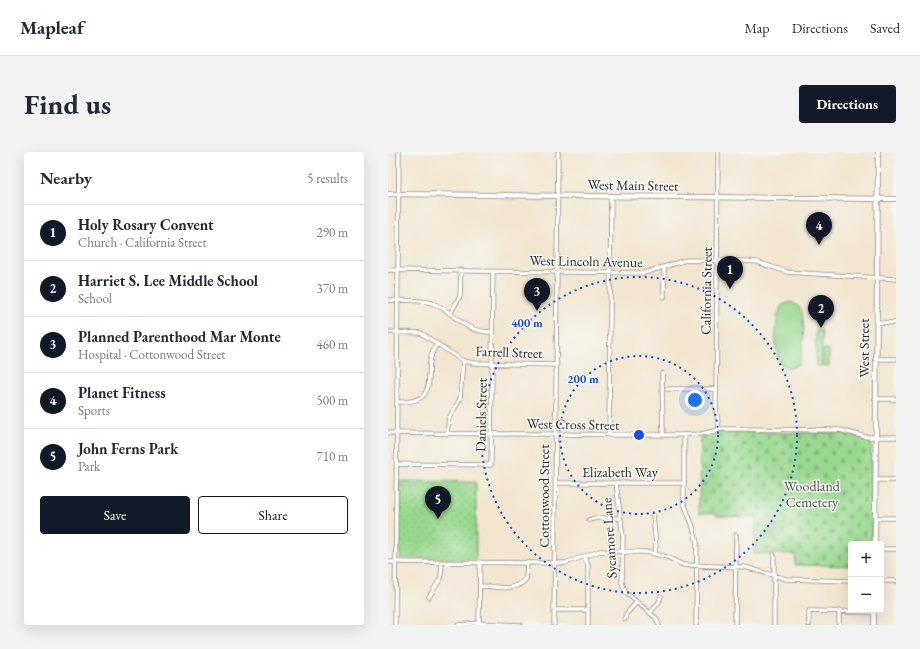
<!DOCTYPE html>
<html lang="en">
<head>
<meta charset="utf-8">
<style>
  body { margin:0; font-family:"EB Garamond",serif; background:#f2f2f3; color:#1f2937 }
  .controls { position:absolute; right:12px; bottom:12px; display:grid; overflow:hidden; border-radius:4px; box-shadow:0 4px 16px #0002 }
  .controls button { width:36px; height:36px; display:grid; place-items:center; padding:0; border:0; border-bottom:1px solid #e0e1e3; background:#fff; color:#1f2937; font:20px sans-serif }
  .you { position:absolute; left:307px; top:248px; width:14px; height:14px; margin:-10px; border:3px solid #fff; border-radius:50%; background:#1a73e8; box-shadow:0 0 0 6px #1a73e833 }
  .badge { display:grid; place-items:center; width:26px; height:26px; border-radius:50%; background:#111827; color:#fff; font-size:13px; font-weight:700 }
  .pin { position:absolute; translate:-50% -33px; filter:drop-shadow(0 1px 2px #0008) }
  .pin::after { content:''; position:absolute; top:21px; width:14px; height:12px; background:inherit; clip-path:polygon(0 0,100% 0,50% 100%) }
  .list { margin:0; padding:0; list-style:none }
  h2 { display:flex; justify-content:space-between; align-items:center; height:52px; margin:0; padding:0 16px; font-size:17px }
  h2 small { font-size:13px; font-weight:400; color:#747a83 }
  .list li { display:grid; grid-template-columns:26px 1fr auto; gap:12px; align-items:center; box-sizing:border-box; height:56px; padding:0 16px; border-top:1px solid #e0e1e3 }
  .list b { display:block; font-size:15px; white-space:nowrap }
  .list p { margin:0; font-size:13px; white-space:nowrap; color:#747a83 }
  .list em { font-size:13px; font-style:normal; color:#747a83 }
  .actions { display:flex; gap:8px; padding:12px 16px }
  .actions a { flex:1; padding:9px 0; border:1px solid #111827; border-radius:4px; text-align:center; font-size:14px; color:#111827 }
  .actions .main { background:#111827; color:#fff }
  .map { position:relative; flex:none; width:508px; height:473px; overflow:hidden; border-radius:4px }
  header { display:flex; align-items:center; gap:24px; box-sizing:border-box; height:56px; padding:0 20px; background:#fff; border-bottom:1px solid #e0e1e3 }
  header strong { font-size:19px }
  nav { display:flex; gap:22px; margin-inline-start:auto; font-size:14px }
  .intro { display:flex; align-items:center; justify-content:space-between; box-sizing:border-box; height:96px; padding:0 24px }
  h1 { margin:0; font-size:28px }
  .button { padding:10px 18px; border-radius:4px; background:#111827; color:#fff; font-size:14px; font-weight:700 }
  main { display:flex; gap:24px; padding:0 24px }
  aside { flex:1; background:#fff; border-radius:4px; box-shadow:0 4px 16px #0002 }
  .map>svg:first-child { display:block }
  .grass { fill:#98d88e; stroke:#62825c }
  .cemetery { fill:url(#cemetery-stones); stroke:#62825c }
  .park { fill:url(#park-dots); stroke:#62825c }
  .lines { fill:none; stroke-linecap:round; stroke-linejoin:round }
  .minor-casing { stroke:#8e887e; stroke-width:5 }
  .major-casing { stroke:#8e887e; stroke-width:6 }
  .minor { stroke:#fff; stroke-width:3.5 }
  .major { stroke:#fff; stroke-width:4.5 }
  .ring { fill:none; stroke:#1d4ed8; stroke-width:2; stroke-dasharray:2 4 }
  .labels { text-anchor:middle; stroke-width:3; stroke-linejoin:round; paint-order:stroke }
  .street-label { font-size:14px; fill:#2b2b2b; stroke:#f6f6f2 }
  .park-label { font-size:14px; fill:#465644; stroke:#f6f6f2 }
  .centre { fill:#1d4ed8; stroke:#f6f6f2; stroke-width:2 }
  .ring-label { font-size:12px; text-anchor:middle; font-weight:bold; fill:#1d4ed8; stroke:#f6f6f2; stroke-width:3; stroke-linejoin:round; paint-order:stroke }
</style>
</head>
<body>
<header>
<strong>Mapleaf</strong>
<nav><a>Map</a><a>Directions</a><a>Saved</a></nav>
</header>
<div class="intro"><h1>Find us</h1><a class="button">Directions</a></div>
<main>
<aside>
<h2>Nearby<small>5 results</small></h2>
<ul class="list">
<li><span class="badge">1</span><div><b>Holy Rosary Convent</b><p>Church · California Street</p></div><em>290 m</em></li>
<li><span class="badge">2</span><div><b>Harriet S. Lee Middle School</b><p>School</p></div><em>370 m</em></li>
<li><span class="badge">3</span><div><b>Planned Parenthood Mar Monte</b><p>Hospital · Cottonwood Street</p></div><em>460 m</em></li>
<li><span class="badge">4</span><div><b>Planet Fitness</b><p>Sports</p></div><em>500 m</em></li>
<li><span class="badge">5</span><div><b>John Ferns Park</b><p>Park</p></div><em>710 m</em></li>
</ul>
<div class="actions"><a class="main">Save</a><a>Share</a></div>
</aside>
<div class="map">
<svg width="508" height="473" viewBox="0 0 508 473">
  <defs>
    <pattern id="cemetery-stones" width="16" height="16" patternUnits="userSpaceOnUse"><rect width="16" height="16" fill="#98d88e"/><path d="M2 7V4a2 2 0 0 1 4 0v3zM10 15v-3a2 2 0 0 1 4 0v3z" fill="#83ba7b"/></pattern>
    <pattern id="park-dots" width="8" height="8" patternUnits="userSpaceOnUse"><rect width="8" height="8" fill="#98d88e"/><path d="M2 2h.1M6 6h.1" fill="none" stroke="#83ba7b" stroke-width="1.8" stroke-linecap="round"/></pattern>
  </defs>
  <rect width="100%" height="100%" fill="#f6f6f2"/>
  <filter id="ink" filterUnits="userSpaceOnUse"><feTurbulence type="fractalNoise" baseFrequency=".025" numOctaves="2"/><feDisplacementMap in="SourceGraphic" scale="8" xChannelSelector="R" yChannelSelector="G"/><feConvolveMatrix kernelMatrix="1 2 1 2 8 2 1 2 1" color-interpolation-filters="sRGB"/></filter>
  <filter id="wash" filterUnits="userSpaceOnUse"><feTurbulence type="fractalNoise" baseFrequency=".012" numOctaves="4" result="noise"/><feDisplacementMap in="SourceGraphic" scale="16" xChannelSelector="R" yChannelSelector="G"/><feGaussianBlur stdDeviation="0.9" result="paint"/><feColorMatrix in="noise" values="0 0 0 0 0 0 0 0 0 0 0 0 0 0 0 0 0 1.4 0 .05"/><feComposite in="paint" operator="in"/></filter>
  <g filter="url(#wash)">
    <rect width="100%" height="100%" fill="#f2e6d0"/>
    <!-- grass -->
    <path class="grass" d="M402,150C407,151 412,154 414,160C417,169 416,206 409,213C380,230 387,161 394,153Z
      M428,179H434V214H428Z
      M435,197H441V214H435Z"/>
    <!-- cemetery -->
    <path class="cemetery" d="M333,280L453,281L483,289L484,392H463V414L407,413V402H366L368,365L328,364L329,361H311L312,285Z"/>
    <!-- park -->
    <path class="park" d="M11,329L88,330V407L12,406Z"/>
  </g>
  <g filter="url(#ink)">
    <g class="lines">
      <defs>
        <path id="minor" d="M330,0L328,256L331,277
          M0,118L256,121L298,108L357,109L369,110L399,120L508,127
          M276,145V115
          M0,148C14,149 30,147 44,151C69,160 72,180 104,180
          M62,162L72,144L73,118
          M488,170L508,171
          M0,180L33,181L75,209L86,211L168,213
          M487,207H508
          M274,221L275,283
          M278,237H328
          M487,247H508
          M9,250C59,251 30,217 49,192
          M0,281L290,283L313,282L334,277H352L452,278L478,285H508
          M59,282L61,266L72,247L75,209
          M221,283L223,44
          M296,283V351L305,375L309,391L308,473
          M8,312L103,313L105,119
          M487,328H508
          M167,331H296
          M228,331L235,385L234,431L238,441L268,466L271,473
          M265,363L268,394L267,401
          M487,366H508
          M201,368L208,366H232
          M493,397H508
          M196,405L200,413V473
          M0,410L177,411L212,399L258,400L279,405L295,413L357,415L398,427L463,429
          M493,429H508
          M92,434C107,434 126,441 138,427L139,411
          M41,445L53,426L54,410
          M167,458H200
          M262,461L271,450L273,444
          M237,467L238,462L249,450
          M91,471L92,410
          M7,473L11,0
          M70,473L91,471L133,473
          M166,473L170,0
          M347,473L348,383
          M386,473V403
          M421,473V459L486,460
          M451,473V459"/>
        <path id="major" d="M0,42L508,47
          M487,392L490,0
          M486,473V458"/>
      </defs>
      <!-- minor casing -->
      <use href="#minor" class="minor-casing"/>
      <!-- major casing -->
      <use href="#major" class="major-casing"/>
      <!-- minor -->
      <use href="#minor" class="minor"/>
      <!-- major -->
      <use href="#major" class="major"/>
    </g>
  </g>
  <!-- distance rings -->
  <g class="ring">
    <circle cx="251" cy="283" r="79"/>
    <circle cx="251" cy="283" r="158"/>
  </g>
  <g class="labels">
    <!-- street labels -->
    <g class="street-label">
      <text transform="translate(245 33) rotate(1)" y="5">West Main Street</text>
      <text transform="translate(198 109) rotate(1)" y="5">West Lincoln Avenue</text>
      <text transform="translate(318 139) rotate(-89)" y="5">California Street</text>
      <text transform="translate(476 196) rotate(-90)" y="5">West Street</text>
      <text transform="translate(121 200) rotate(2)" y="5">Farrell Street</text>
      <text transform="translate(93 263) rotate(-89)" y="5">Daniels Street</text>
      <text transform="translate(185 272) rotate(1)" y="5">West Cross Street</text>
      <text x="232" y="325">Elizabeth Way</text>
      <text transform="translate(156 344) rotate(-90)" y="5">Cottonwood Street</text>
      <text transform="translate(221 386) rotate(-94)" y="5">Sycamore Lane</text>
    </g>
    <!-- park labels -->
    <g class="park-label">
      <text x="424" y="339">Woodland<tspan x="424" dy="16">Cemetery</tspan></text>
    </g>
  </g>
  <circle cx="251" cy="283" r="6" class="centre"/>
  <g class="ring-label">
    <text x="139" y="175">400 m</text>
    <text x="195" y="231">200 m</text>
  </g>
</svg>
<div class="controls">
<button>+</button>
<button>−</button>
</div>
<div class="you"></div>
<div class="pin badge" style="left:342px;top:137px">1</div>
<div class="pin badge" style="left:433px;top:176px">2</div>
<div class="pin badge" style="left:149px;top:159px">3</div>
<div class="pin badge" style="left:431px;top:93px">4</div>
<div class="pin badge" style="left:50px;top:367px">5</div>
</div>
</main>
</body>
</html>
